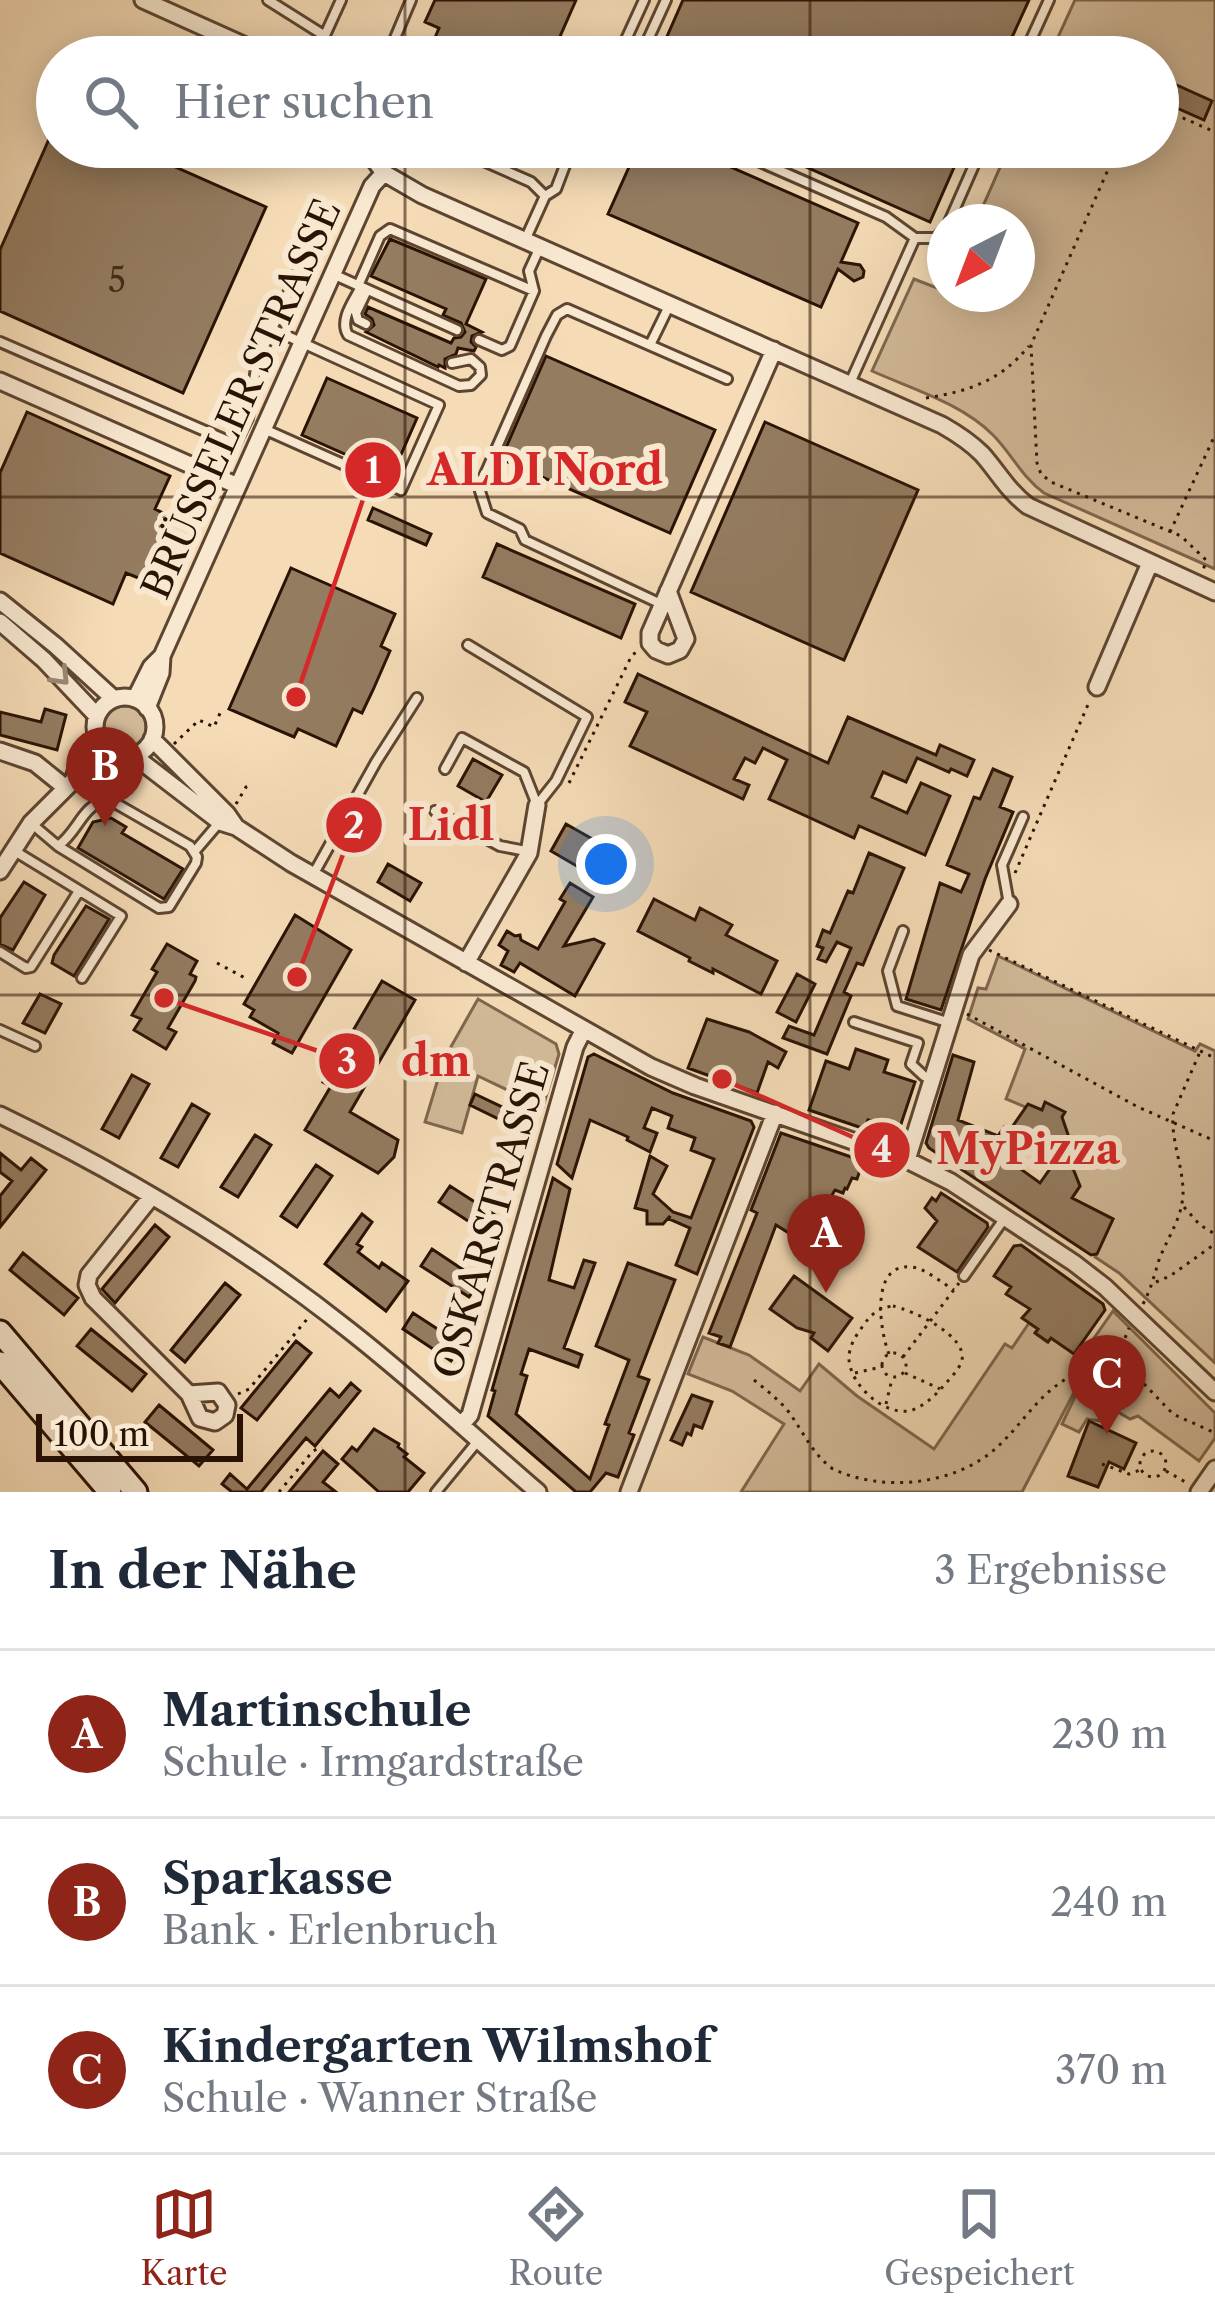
<!DOCTYPE html>
<html lang="de">
<head>
<meta charset="utf-8">
<style>
  body { margin:0; font-family:"Libre Caslon Text",serif; background:#f6f6f7; color:#1f2937 }
  .compass { position:absolute; left:927px; top:204px; width:108px; height:108px; border-radius:50%; background:#fff; box-shadow:0 6px 30px #0003; rotate:222deg }
  .scale { position:absolute; left:36px; bottom:30px; width:207px; box-sizing:border-box; padding-left:12px; border:6px solid #2a1304; border-top:0; font-size:33px; line-height:42px; white-space:nowrap; color:#2a1304; -webkit-text-stroke:9px #f8e8d0; paint-order:stroke }
  .you { position:absolute; left:606px; top:864px; width:42px; height:42px; margin:-30px; border:9px solid #fff; border-radius:50%; background:#1a73e8; box-shadow:0 0 0 18px #1a73e833 }
  .badge { display:grid; place-items:center; width:78px; height:78px; border-radius:50%; background:#8f2418; color:#fff; font-size:39px; font-weight:700 }
  .pin { position:absolute; translate:-50% -99px; filter:drop-shadow(0 3px 6px #0008) }
  .pin::after { content:''; position:absolute; top:63px; width:42px; height:36px; background:inherit; clip-path:polygon(0 0,100% 0,50% 100%) }
  .list { margin:0; padding:0; list-style:none }
  h2 { display:flex; justify-content:space-between; align-items:center; height:156px; margin:0; padding:0 48px; font-size:51px }
  h2 small { font-size:39px; font-weight:400; color:#747a83 }
  .list li { display:grid; grid-template-columns:78px 1fr auto; gap:36px; align-items:center; box-sizing:border-box; height:168px; padding:0 48px; border-top:3px solid #e0e1e3 }
  .list b { display:block; font-size:45px; white-space:nowrap }
  .list p { margin:0; font-size:39px; white-space:nowrap; color:#747a83 }
  .list em { font-size:39px; font-style:normal; color:#747a83 }
  .icon { flex:none; width:66px; height:66px; fill:none; stroke:currentColor; stroke-width:2; stroke-linecap:round; stroke-linejoin:round }
  .map { position:relative; flex:none; width:1215px; height:1492px; overflow:hidden }
  .search { position:absolute; background:#fff; box-shadow:0 6px 30px #0003; left:36px; right:36px; top:36px; height:132px; display:flex; align-items:center; gap:30px; box-sizing:border-box; padding:0 42px; border-radius:66px; color:#747a83; font-size:45px }
  .sheet { height:660px; background:#fff }
  nav { display:flex; justify-content:space-around; align-items:center; box-sizing:border-box; height:168px; border-top:3px solid #e0e1e3; background:#fff; font-size:33px; color:#747a83 }
  nav a { display:grid; justify-items:center; gap:6px }
  nav .on { color:#8f2418 }
  .map>svg:first-child { display:block }
  .green { fill:#d2ba99; stroke:#7e664e; stroke-width:3 }
  .building { fill:#947c61; stroke:#2a1304; stroke-width:3; fill-rule:evenodd }
  .lines { fill:none; stroke-linecap:round; stroke-linejoin:round }
  .lane-casing { stroke:#5d4531; stroke-width:14 }
  .street-casing { stroke:#5d4531; stroke-width:21 }
  .secondary-casing { stroke:#2a1304; stroke-width:27 }
  .path { stroke:#2a1304; stroke-width:3; stroke-dasharray:3 6; stroke-linecap:butt }
  .lane { stroke:#f8e8d0; stroke-width:8 }
  .street { stroke:#f8e8d0; stroke-width:15 }
  .secondary { stroke:#f8e8d0; stroke-width:21 }
  .oneway { stroke:#9b8874 }
  .grid { fill:none; stroke:#2a1304; stroke-width:3; stroke-opacity:0.55 }
  .labels { text-anchor:middle; stroke-width:12; stroke-linejoin:round; paint-order:stroke }
  .number-label { font-size:33px; fill:#442d1b }
  .street-label { font-size:39px; fill:#2a1304; stroke:#f8e8d0 }
  .leader { fill:none; stroke:#d62828; stroke-width:4.5 }
  .callout-dot { fill:#d62828; stroke:#f8e8d0; stroke-width:4.5 }
  .mark-label { font-size:36px; text-anchor:middle; font-weight:bold; fill:#fff }
  .callout-label { font-size:42px; text-anchor:middle; font-weight:bold; fill:#d62828; stroke:#f8e8d0; stroke-width:12; stroke-linejoin:round; paint-order:stroke }
</style>
</head>
<body>
<div class="map">
<svg width="1215" height="1492" viewBox="0 0 1215 1492">
  <rect width="100%" height="100%" fill="#f5dcb7"/>
  <filter id="stains"><feTurbulence type="fractalNoise" baseFrequency=".00167" numOctaves="4"/><feColorMatrix values="0 0 0 0 .2 0 0 0 0 .09 0 0 0 0 .02 0 0 0 .5 -.17"/></filter>
  <radialGradient id="worn" r=".72"><stop offset=".6" stop-color="#630" stop-opacity="0"/><stop offset="1" stop-color="#630" stop-opacity=".3"/></radialGradient>
  <!-- green -->
  <path class="green" d="M1075,0H1215V569L1044,493C1022,477 1011,453 993,435C961,403 912,389 872,371L914,279L945,291V294H1017V222H976L1009,147H1158V57H1049Z
    M104 727a21 21 0 1 1 42 0a21 21 0 1 1-42 0Z
    M998,956L1195,1051L1200,1044L1215,1051V1363L1119,1273L1095,1257L1113,1219L1072,1198L1080,1186L1047,1116L1006,1099L1025,1049L968,1019L978,988L986,989Z
    M478,999L556,1044L559,1054L543,1107L478,1076L462,1133L425,1122L444,1059Z
    M1113,1311L1215,1413V1438L1199,1461L1138,1416L1130,1419L1118,1412L1107,1422L1087,1419L1079,1432L1062,1424L1082,1382L1104,1394L1081,1379L1022,1492H741L784,1424L732,1391L688,1374L703,1337L749,1355L800,1391L819,1364L857,1396L934,1449L1005,1344L1012,1348L1029,1323L1038,1329L1036,1334L1047,1342L1051,1338L1080,1358Z"/>
  <!-- building -->
  <path class="building" d="M435,0H576L551,57H427L439,28L425,22Z
    M683,0H1029L1003,57H658Z
    M1170,82L1212,101L1204,120L1161,101Z
    M57,121V147H130L266,207L183,393L0,311V250Z
    M638,147H685L858,223L841,262L860,265L864,271L863,277L854,281L838,269L821,307L608,214Z
    M761,147H963L930,222Z
    M390,239L486,279L466,324L482,332L472,336L471,342L476,347L474,351L458,348L456,354L445,359V368L439,365L438,367L366,332L374,325L372,319L365,314L368,307L451,343L454,338L461,337L465,332L461,323L443,315L446,309L371,276Z
    M546,356L715,430L670,533L501,459Z
    M327,378L417,418L392,475L302,435Z
    M27,412L170,476L155,509L169,516L141,579L126,573L113,604L0,553V473Z
    M765,422L918,490L844,660L691,592Z
    M373,508L431,534L426,545L368,520Z
    M497,544L635,604L621,638L483,577Z
    M291,568L395,614L381,646L390,651L373,690L362,713L353,709L336,746L298,729L294,737L229,709Z
    M638,674L828,763L848,717L936,755L940,745L974,760L967,776L951,769L949,772L917,758L906,782L883,772L872,797L907,813L921,783L950,796L925,855L859,826L854,838L769,799L787,760L763,748L755,763L745,758L734,779L749,785L743,799L630,746L647,712L625,702Z
    M45,709L66,715L57,750L0,735V712L41,722Z
    M473,759L502,775L486,802L458,786Z
    M993,769L1012,777L1000,807L1013,812L985,879L941,1010L906,999L940,883L961,892L969,874L947,865L974,797L980,799Z
    M111,818L126,827L122,833L183,869L164,899L78,848L93,822Z
    M566,824L603,845L587,872L551,851Z
    M869,853L904,868L863,965L857,963L844,992L851,996L827,1054L783,1038L789,1026L814,1035L851,948L837,942L826,962L818,959L823,948L817,946L823,930L830,933L848,891L853,893Z
    M388,864L421,883L410,901L378,882Z
    M24,882L45,895L13,950L0,944V918Z
    M570,883L593,897L564,946L594,939L604,944L575,996L520,963L514,972L501,965L508,951L499,945L507,931L515,936L520,935L521,940L538,949L565,902L560,899Z
    M654,899L695,920L700,908L732,925L726,935L777,961L761,994L713,969V973L689,961L690,958L638,931Z
    M86,906L109,919L74,976L52,963L54,955Z
    M295,915L351,950L292,1053L273,1043L278,1033L250,1017L254,1010L244,1004Z
    M167,944L197,961L190,974L196,977L195,981L168,1028L176,1032L166,1049L134,1030L141,1019L132,1015L157,972L152,969Z
    M797,974L815,984L796,1022L777,1012Z
    M382,981L415,1000L350,1112L398,1140L394,1157L378,1173L305,1130L331,1086L323,1082Z
    M40,994L61,1004L45,1033L23,1023Z
    M707,1019L749,1032L786,1052L778,1068L768,1062L757,1093L688,1068Z
    M856,1049L888,1060L884,1072L915,1082L901,1124L893,1128L868,1120L865,1129L809,1110L826,1061L849,1069Z
    M594,1054L673,1093L751,1121L754,1127L697,1274L676,1265L690,1228L669,1219L670,1216L663,1224H647V1211L635,1208L650,1156L667,1166L653,1194L673,1212L691,1218L714,1159L691,1150L695,1138L668,1128L672,1116L652,1108L644,1128L657,1133L650,1152L627,1140L628,1137L590,1120L572,1178L557,1164L588,1057Z
    M953,1055L974,1062L958,1120L998,1136L1004,1127L1010,1130L1028,1104L1042,1110L1045,1102L1065,1112L1062,1117L1078,1164L1072,1166L1080,1186L1072,1198L1113,1219L1097,1254L1091,1255L929,1148L926,1143ZM1028,1144L1054,1163L1040,1183L1022,1170L1024,1167L1017,1161Z
    M132,1075L149,1084L119,1138L102,1129Z
    M475,1094L523,1117L527,1120L521,1130L470,1105Z
    M192,1104L209,1114L178,1167L161,1158Z
    M781,1133L863,1161L857,1179L852,1178L847,1189L845,1188L843,1193L835,1190L826,1205L820,1201L800,1240L776,1225L730,1347L718,1343L721,1337L709,1333L757,1213L751,1210Z
    M255,1135L271,1145L238,1197L221,1187Z
    M0,1153L21,1170L31,1158L46,1170L0,1227V1196L12,1181L0,1172Z
    M316,1165L332,1176L297,1227L281,1216Z
    M553,1178L570,1189L549,1280L574,1288L584,1260L595,1263L564,1348L582,1355L578,1367L529,1349L521,1374L527,1376L516,1414L590,1479L609,1425L605,1424L629,1360L596,1346L628,1263L675,1280L638,1376L649,1380L629,1433L634,1435L618,1477L606,1473L590,1492H576L488,1416L495,1391L492,1390Z
    M450,1186L498,1217L488,1234L439,1202Z
    M941,1193L987,1223L988,1227L957,1272L918,1247L937,1221L925,1208L932,1198L936,1201Z
    M362,1214L372,1222L357,1244L362,1247L358,1252L379,1268L382,1263L408,1281L386,1311L325,1264Z
    M155,1225L169,1237L115,1303L102,1289Z
    M1021,1245L1103,1304L1105,1310L1074,1354L1051,1338L1048,1342L1035,1333L1038,1329L1022,1318L1030,1309L1006,1294L1011,1287L994,1276L1014,1246Z
    M432,1249L480,1281L469,1297L421,1266Z
    M23,1253L78,1298L64,1315L10,1270Z
    M794,1276L852,1318L828,1351L811,1338L814,1333L797,1328L770,1309Z
    M225,1283L240,1295L185,1362L171,1350Z
    M413,1313L462,1345L451,1361L403,1329Z
    M91,1329L146,1374L132,1391L77,1346Z
    M296,1341L311,1353L257,1420L241,1408Z
    M351,1383L360,1391L315,1446L306,1438L261,1492H232L222,1484L230,1474L247,1489L330,1389L339,1397Z
    M692,1395L712,1402L702,1428L694,1425L691,1435L687,1433L682,1445L671,1440Z
    M159,1405L213,1450L199,1466L145,1422Z
    M1089,1421L1136,1443L1124,1469L1109,1462L1098,1487L1068,1476Z
    M374,1429L399,1444L398,1447L407,1454L404,1457L424,1473L408,1492H379L342,1459L352,1447L357,1451Z
    M323,1451L338,1464L323,1482L336,1492H289Z"/>
  <g class="lines">
    <defs>
      <path id="lane" d="M268,0L325,36
        M315,57L341,0
        M387,57L411,0
        M618,57L644,0
        M640,57L666,0
        M1023,57L1049,0
        M452,147L531,182L545,196
        M726,147L886,217L915,238H936L945,229
        M949,222L982,147
        M526,238L545,196L556,189L572,147
        M335,275L457,330
        M358,286L380,236L390,229L534,291
        M361,287C353,302 339,320 348,335L459,386L471,385L481,375L480,367L471,359L452,363
        M366,324L358,320L356,313L367,290
        M479,340L502,350L510,346L534,291L529,271L540,247
        M0,342L235,444L248,418L257,362L272,329
        M650,345L670,304
        M850,383L915,238
        M264,429L401,490L439,405L272,329L310,245
        M661,604L525,540L520,529L487,513L480,491L482,481L546,336L557,315L567,309L727,379
        M445,769L462,738L524,772L537,805L556,781L587,717L468,645
        M435,811L500,846L526,851
        M32,824L58,846L159,908L169,907L196,863L197,857L190,846L108,799C81,806 79,831 58,846
        M13,850L121,916L82,978
        M195,851L218,824
        M313,875L376,762L417,698
        M1009,904L1002,865L1023,817
        M903,931L888,971L897,1006L950,1023
        M0,952L26,968L31,967L79,891
        M854,1022L918,1043L911,1064L924,1076L932,1079
        M0,1030L35,1046
        M964,1276L1004,1219
        M436,1492L477,1442"/>
      <path id="street" d="M143,0L270,57
        M365,147L384,173L422,195L942,425C956,433 970,442 982,454C998,472 1008,491 1028,506L1215,592
        M0,381L238,486
        M668,591L686,639L680,650L668,655L656,650L650,643V633L774,350
        M0,601L56,646L114,699
        M0,622L44,660L97,716
        M1097,687L1150,563
        M95 727a30 30 0 1 1 60 0a30 30 0 1 1-60 0Z
        M135,699L151,667L162,656L372,186L384,173
        M147,708L161,673L162,656
        M152,739L227,814L236,827
        M0,751L35,763L66,788
        M134,756L220,822L236,827L291,863L651,1067L695,1086L907,1160L951,1182L1074,1263L1105,1287L1215,1392
        M73,781L77,769L98,741
        M0,871L31,823L73,781L113,755
        M466,963L529,853L537,805
        M0,1115C124,1175 242,1245 350,1331C415,1382 475,1438 538,1492
        M907,1160L971,955L1009,904
        M152,1196L89,1275L87,1285L93,1298L189,1394L200,1418L215,1422L225,1415L227,1405L218,1392L189,1394
        M461,1425L470,1415L575,1047L583,1031
        M629,1492L775,1113
        M1199,1492L1215,1469"/>
      <path id="secondary" d="M0,1332L136,1492
        M0,1363L110,1492"/>
    </defs>
    <!-- lane casing -->
    <use href="#lane" class="lane-casing"/>
    <!-- street casing -->
    <use href="#street" class="street-casing"/>
    <!-- secondary casing -->
    <use href="#secondary" class="secondary-casing"/>
    <!-- path -->
    <path class="path" d="M1158,107L1215,132
      M1118,147L1031,345L1037,463L1041,474L1051,482L1181,536L1206,560L1203,571
      M926,398C970,391 1000,381 1029,346
      M1170,532L1215,435
      M174,744L199,720L214,727L221,711
      M569,783L632,655L640,650
      M236,804L246,787L251,785
      M1015,873L1090,700
      M989,950L1215,1058
      M217,963L245,978
      M967,1014L1138,1107L1215,1141
      M1184,1207L1200,1225L1215,1234
      M1156,1282L1170,1276L1215,1244
      M1143,1304C1151,1289 1154,1276 1159,1260C1168,1236 1184,1216 1183,1189C1182,1164 1171,1139 1173,1114L1200,1052
      M893,1306C912,1310 967,1335 962,1360C959,1371 947,1381 940,1390C931,1399 921,1408 909,1411C883,1415 851,1385 849,1360C848,1348 856,1335 863,1326C871,1314 878,1308 893,1306Z
      M882 1365a12 12 0 1 1 24 0a12 12 0 1 1-24 0Z
      M889,1354C880,1332 869,1262 912,1267C926,1269 942,1283 954,1290
      M903,1357L959,1283
      M1119,1358L1173,1414L1215,1433
      M855,1373L881,1367
      M905,1373L940,1389
      M754,1380C766,1390 778,1399 788,1411C803,1431 812,1454 833,1469C881,1492 953,1486 995,1449C1016,1431 1031,1406 1052,1389C1071,1373 1095,1364 1118,1356L1129,1328
      M238,1394L249,1389L308,1318
      M886,1404L892,1379
      M1140 1464a13 13 0 1 1 26 0a13 13 0 1 1-26 0Z
      M1102,1464L1129,1474L1140,1470
      M1166,1471L1189,1484
      M279,1492L313,1451L322,1447"/>
    <!-- lane -->
    <use href="#lane" class="lane"/>
    <!-- street -->
    <use href="#street" class="street"/>
    <!-- secondary -->
    <use href="#secondary" class="secondary"/>
  </g>
  <!-- one-way arrows -->
  <defs><path id="oneway-chevron" d="M-2-3.5L2.5 0L-2 3.5" fill="none" stroke-width="1.6" stroke-linecap="round" stroke-linejoin="round" transform="scale(3)"/></defs>
  <use class="oneway" href="#oneway-chevron" transform="translate(61 677) rotate(46)"/>
  <!-- grid -->
  <path class="grid" d="M405,0V57M810,0V57M405,147V1492M810,147V1492M0,497H1215M0,995H1215"/>
  <g class="labels">
    <!-- number labels -->
    <g class="number-label">
      <text x="117" y="292">5</text>
    </g>
    <!-- street labels -->
    <g class="street-label">
      <text transform="translate(241 399) rotate(-66)" y="14">BRÜSSELER STRASSE</text>
      <text transform="translate(491 1220) rotate(-74)" y="14">OSKARSTRASSE</text>
    </g>
  </g>
  <!-- callouts -->
  <path class="leader" d="M296 697L373 470M297 977L354 825M164 998L347 1061M722 1079L882 1150"/>
  <g class="callout-dot">
    <circle cx="296" cy="697" r="12"/>
    <circle cx="297" cy="977" r="12"/>
    <circle cx="164" cy="998" r="12"/>
    <circle cx="722" cy="1079" r="12"/>
    <circle cx="373" cy="470" r="30"/>
    <circle cx="354" cy="825" r="30"/>
    <circle cx="347" cy="1061" r="30"/>
    <circle cx="882" cy="1150" r="30"/>
  </g>
  <g class="mark-label">
    <text x="373" y="483">1</text>
    <text x="354" y="838">2</text>
    <text x="347" y="1074">3</text>
    <text x="882" y="1162">4</text>
  </g>
  <g class="callout-label">
    <text x="545" y="485">ALDI Nord</text>
    <text x="451" y="840">Lidl</text>
    <text x="436" y="1076">dm</text>
    <text x="1028" y="1164">MyPizza</text>
  </g>
  <rect width="100%" height="100%" filter="url(#stains)"/>
  <rect width="100%" height="100%" fill="url(#worn)"/>
</svg>
<svg class="compass" viewBox="-18 -18 36 36"><path d="M0-13l5 13h-10z" fill="#e53935"/><path d="M0 13l5-13h-10z" fill="#747a83"/></svg>
<div class="scale">100 m</div>
<div class="you"></div>
<div class="pin badge" style="left:826px;top:1293px">A</div>
<div class="pin badge" style="left:105px;top:826px">B</div>
<div class="pin badge" style="left:1107px;top:1434px">C</div>
<div class="search"><svg class="icon" aria-label="search" viewBox="0 0 24 24"><circle cx="10" cy="10" r="6"/><path d="M15 15l6 6"/></svg>Hier suchen</div>
</div>
<section class="sheet">
<h2>In der Nähe<small>3 Ergebnisse</small></h2>
<ul class="list">
<li><span class="badge">A</span><div><b>Martinschule</b><p>Schule · Irmgardstraße</p></div><em>230 m</em></li>
<li><span class="badge">B</span><div><b>Sparkasse</b><p>Bank · Erlenbruch</p></div><em>240 m</em></li>
<li><span class="badge">C</span><div><b>Kindergarten Wilmshof</b><p>Schule · Wanner Straße</p></div><em>370 m</em></li>
</ul>
</section>
<nav>
<a class="on"><svg class="icon" aria-label="map" viewBox="0 0 24 24"><path d="M3 6l6-2 6 2 6-2v14l-6 2-6-2-6 2zM9 4v14M15 6v14"/></svg>Karte</a>
<a><svg class="icon" aria-label="directions" viewBox="0 0 24 24"><path d="M12 3l9 9-9 9-9-9zM9 14v-3h6M13 9l2 2-2 2"/></svg>Route</a>
<a><svg class="icon" aria-label="saved" viewBox="0 0 24 24"><path d="M7 4h10v16l-5-4-5 4z"/></svg>Gespeichert</a>
</nav>
</body>
</html>
